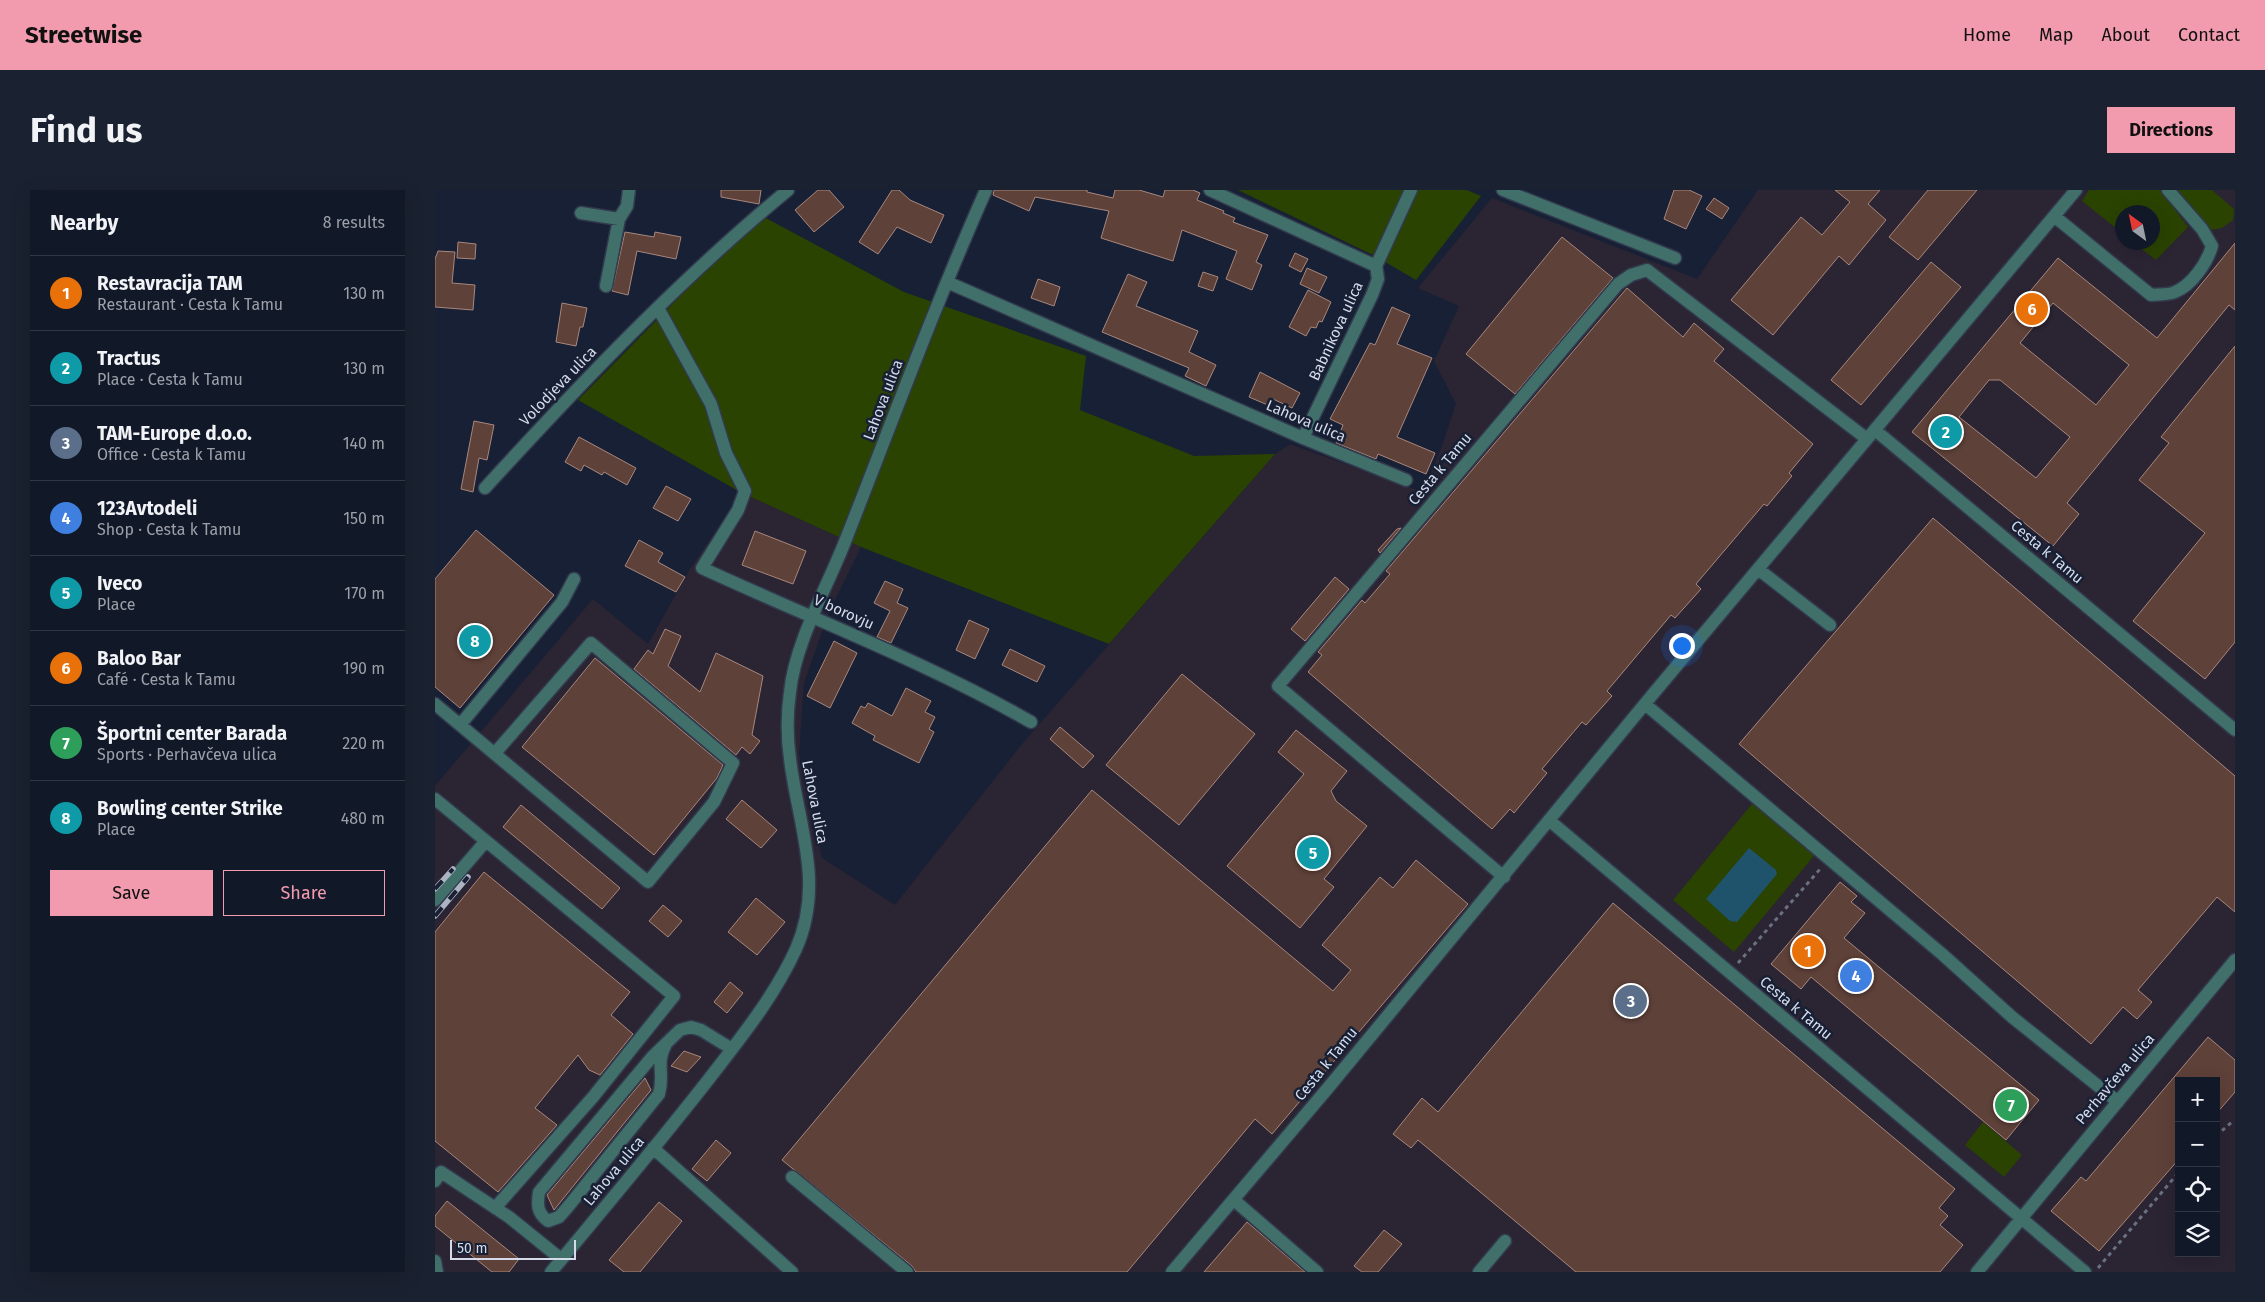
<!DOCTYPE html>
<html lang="en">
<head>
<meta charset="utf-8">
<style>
  body { margin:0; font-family:"Fira Sans",sans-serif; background:#1a2130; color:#f1f3f6 }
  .controls { position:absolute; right:15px; bottom:15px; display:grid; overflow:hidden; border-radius:0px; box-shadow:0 5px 20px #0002 }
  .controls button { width:45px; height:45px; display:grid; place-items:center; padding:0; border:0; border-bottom:1px solid #303745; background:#111828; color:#f1f3f6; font:25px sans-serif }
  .compass { position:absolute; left:1680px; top:15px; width:45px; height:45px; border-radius:50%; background:#111828; box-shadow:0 5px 20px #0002; rotate:327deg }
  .scale { position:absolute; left:15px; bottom:12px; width:126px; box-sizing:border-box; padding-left:5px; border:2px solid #d5dbea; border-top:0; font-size:14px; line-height:18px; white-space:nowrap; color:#d5dbea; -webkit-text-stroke:4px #172035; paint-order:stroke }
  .you { position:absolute; left:1246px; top:455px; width:18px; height:18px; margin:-12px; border:4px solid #fff; border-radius:50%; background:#1a73e8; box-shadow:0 0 0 8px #1a73e833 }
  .badge { display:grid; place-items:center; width:32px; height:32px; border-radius:50%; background:#f29aae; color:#fff; font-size:16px; font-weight:700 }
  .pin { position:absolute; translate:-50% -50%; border:2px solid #fff; box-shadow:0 1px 5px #0006 }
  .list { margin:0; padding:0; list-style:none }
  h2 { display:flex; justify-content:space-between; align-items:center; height:65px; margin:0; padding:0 20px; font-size:21px }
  h2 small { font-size:16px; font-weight:400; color:#9ca0a8 }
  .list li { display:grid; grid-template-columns:32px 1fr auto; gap:15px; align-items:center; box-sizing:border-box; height:75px; padding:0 20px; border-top:1px solid #303745 }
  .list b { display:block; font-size:19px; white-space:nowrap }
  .list p { margin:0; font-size:16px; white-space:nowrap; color:#9ca0a8 }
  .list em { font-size:16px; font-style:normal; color:#9ca0a8 }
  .actions { display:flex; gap:10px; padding:15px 20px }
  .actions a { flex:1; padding:11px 0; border:1px solid #f29aae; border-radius:0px; text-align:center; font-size:18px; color:#f29aae }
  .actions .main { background:#f29aae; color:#111 }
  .icon { flex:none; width:28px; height:28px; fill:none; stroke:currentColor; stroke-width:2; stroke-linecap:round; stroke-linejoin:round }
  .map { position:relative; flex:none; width:1800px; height:1082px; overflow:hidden; border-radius:0px }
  header { display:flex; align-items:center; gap:30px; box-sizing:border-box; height:70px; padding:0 25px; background:#f29aae; color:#111 }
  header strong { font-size:24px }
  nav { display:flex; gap:28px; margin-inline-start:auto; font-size:18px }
  .intro { display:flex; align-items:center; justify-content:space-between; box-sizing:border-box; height:120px; padding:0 30px }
  h1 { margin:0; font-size:35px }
  .button { padding:12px 22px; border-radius:0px; background:#f29aae; color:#111; font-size:18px; font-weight:700 }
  main { display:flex; gap:30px; padding:0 30px }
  aside { flex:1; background:#111828; border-radius:0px; box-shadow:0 5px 20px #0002 }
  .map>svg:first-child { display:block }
  .industrial { fill:#2b2433; fill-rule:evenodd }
  .green { fill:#2a4300 }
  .water { fill:#1f536b }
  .building { fill:#5e4139; stroke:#a8877d; fill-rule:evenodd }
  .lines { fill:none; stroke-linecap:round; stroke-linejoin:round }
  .minor-casing { stroke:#323a4e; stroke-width:15 }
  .path { stroke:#697183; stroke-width:3; stroke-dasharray:4 4; stroke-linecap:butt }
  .minor { stroke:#416f6a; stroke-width:12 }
  .rail-casing { stroke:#acb3c3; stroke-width:5.5 }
  .rail { stroke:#172035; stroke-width:4; stroke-dasharray:11; stroke-linecap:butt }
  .labels { text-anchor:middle; stroke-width:5; stroke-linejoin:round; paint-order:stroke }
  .street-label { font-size:15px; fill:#d5dbea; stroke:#172035 }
</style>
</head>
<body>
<header>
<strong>Streetwise</strong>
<nav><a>Home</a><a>Map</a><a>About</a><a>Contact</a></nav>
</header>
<div class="intro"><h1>Find us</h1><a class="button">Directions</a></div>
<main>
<aside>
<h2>Nearby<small>8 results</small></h2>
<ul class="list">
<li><span class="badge" style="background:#e8710a">1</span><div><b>Restavracija TAM</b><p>Restaurant · Cesta k Tamu</p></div><em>130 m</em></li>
<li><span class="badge" style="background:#0f9aa8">2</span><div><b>Tractus</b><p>Place · Cesta k Tamu</p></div><em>130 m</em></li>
<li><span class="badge" style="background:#5c6f8a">3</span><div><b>TAM-Europe d.o.o.</b><p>Office · Cesta k Tamu</p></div><em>140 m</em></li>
<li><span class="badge" style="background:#3f7fe0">4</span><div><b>123Avtodeli</b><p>Shop · Cesta k Tamu</p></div><em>150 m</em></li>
<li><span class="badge" style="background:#0f9aa8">5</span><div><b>Iveco</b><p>Place</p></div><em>170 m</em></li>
<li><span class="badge" style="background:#e8710a">6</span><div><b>Baloo Bar</b><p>Café · Cesta k Tamu</p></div><em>190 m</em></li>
<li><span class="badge" style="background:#2e9e5b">7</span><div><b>Športni center Barada</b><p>Sports · Perhavčeva ulica</p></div><em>220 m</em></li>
<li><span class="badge" style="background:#0f9aa8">8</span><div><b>Bowling center Strike</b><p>Place</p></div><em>480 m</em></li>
</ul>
<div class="actions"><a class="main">Save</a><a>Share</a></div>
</aside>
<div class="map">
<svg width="1800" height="1082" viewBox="0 0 1800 1082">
  <rect width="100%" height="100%" fill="#172035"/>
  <!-- industrial -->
  <path class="industrial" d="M1323,0H1800V1082H0V596L158,409L213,454L255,379L307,303L426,357L394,422L369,493L364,563L387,668L460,715L587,554L840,264L855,254L988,302L1007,256L1021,214L999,171L1024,116L983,98L1057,8L1262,89ZM1688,22H1718V52H1688ZM1744,891H1781V1063H1744Z"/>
  <!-- green -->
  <path class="green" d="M803,0H1032L1046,6L981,90L940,66Z
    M1654,0H1725L1753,37L1721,70L1699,53L1718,52V22H1688L1687,43L1647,11Z
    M1737,0H1777L1799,19L1798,30L1787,38L1776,40L1767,33Z
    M325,25L469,102L651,166L645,220L759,266L840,264L674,454L426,357L307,303L143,210Z
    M1326,603L1388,655L1299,762L1238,710Z
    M1548,932L1587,965L1569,987L1530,955Z"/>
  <!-- water -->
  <path class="water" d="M1314,658L1341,680L1342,684L1302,732L1295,731L1271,709Z"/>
  <!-- building -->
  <path class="building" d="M286,0H326L324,14L286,7Z
    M383,0H394L409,17L379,42L360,20Z
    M457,0H464L475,10L509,25L496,53L462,37L443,64L424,52Z
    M559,0H652V2L678,8L680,0H704L728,7L730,0H758L765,3L762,10L789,21L788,23L800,28L798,32L833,45L821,72L827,75L817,100L791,89L802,61L747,40L738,71L666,48L674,21L600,7L594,21L558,5Z
    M1239,0H1254L1267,6L1251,39L1229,29Z
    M1400,0H1445L1433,14L1451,30L1414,75L1404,66L1338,145L1296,110L1366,27L1387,45L1415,12Z
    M1493,0H1542L1483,70L1454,47Z
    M1279,8L1294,18L1287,29L1271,19Z
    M190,42L219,47L220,42L246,47L241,69L202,61L193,105L177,101Z
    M1127,47L1178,88L1080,204L1031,164Z
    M23,52L41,54L40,69L22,68Z
    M1800,53V120L1794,115L1632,313L1644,324L1618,356L1477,242L1623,68L1722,148ZM1618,113L1694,175L1661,215L1585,153ZM1554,190H1565L1635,247L1601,288L1524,227Z
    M3,61L20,62L17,93L40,95L38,120L0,117V69Z
    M860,63L873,69L866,82L854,76Z
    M1496,72L1526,97L1426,215L1396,190Z
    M872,78L892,87L884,103L865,94Z
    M768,82L783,87L778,101L763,96Z
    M693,84L712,92L701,116L763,141L754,162L781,175L771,196L750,186L754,178L667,142Z
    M603,89L625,97L619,116L596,108Z
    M1192,98L1248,147L1259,133L1289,159L1279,171L1378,254L1354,283L1357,286L1332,316L1329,314L1261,394L1266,399L1240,428L1236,425L1172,501L1177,506L1151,535L1147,532L1107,579L1112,583L1079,623L1075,619L1057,639L873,482L887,465L883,462L927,410L930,413L955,384L951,381Z
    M873,100L896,112L887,132L884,131L881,138L876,137L871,146L854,137Z
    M127,113L152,118L148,137H145L141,156L121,152Z
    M957,117L975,125L962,154L997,168L962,247L1000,263L991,284L943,264L941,269L901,253L908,235L895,229L935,153L940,155Z
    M1800,156V452L1770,489L1698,431L1770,343L1704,290L1734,253L1726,247Z
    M825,182L865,203L857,218L838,209L835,216L814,207Z
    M39,231L59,235L52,270L44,268L38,302L26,299Z
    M144,247L201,278L192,295L169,282L167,285L149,275L146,281L130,272Z
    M231,296L256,309L243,331L218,318Z
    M1498,328L1800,586V722L1782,707L1703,800L1717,812L1702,829L1688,817L1656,854L1304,554Z
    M966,338L945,363L943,360L962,339Z
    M41,340L119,405L25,518L0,497V389Z
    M320,341L371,361L358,394L307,375Z
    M204,350L228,363L223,372L250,387L241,402L190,376Z
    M900,387L914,399L870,451L856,439Z
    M450,391L468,399L462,413L473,418L456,453L442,447L455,421L439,413Z
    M534,430L554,439L540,469L521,460Z
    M230,439L246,446L233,476L265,502L281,463L328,486L317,545L325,551L315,564L307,557L301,565L199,479L213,460L218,464Z
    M399,451L422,463L395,518L372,506Z
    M575,459L610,476L602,492L567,475Z
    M160,468L288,575L282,588L219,665L87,557Z
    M747,484L820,544L744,635L671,575Z
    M471,498L496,511L490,522L500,527L494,539L499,542L484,573L438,550L440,546L417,533L426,516L430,518L433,513L457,526Z
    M625,537L659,566L648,578L615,549Z
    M861,540L912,581L896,601L901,611L932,636L889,689L899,697L865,738L792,676L869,584L843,562Z
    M657,600L898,801L916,780L887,755L945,687L958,698L981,670L1033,714L837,944L820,929L692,1082H481L477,1076L347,970Z
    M307,610L342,640L326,658L291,629Z
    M86,615L185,698L167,719L68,637Z
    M49,682L195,802L176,825L198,844L165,885L154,880L143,865L100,918L122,935L63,1002L0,951V742Z
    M1405,692L1422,706L1416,712L1430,723L1409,748L1604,910L1571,950L1376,787L1366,799L1336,774Z
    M321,708L350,732L322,765L293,742Z
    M1178,713L1520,999L1504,1018L1513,1026L1505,1035L1528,1055L1505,1082H1141L983,950L976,958L958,944L987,908L1003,922Z
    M228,715L247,731L233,747L214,731Z
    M295,792L308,803L292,823L279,812Z
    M1773,847L1800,870V902L1781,924V891H1744V969L1664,1061L1616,1021L1646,987L1651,991Z
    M249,861L266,867L252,882L236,876Z
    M210,888L216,900L119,1020L112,1005Z
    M281,950L296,963L272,991L257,979Z
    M12,1011L84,1069L74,1082H57L0,1036V1026Z
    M224,1012L247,1031L205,1082H189L174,1070Z
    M812,1032L870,1082H769Z
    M949,1040L967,1054L943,1082H927L919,1076Z"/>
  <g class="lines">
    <defs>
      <path id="minor" d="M775,0L941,76L943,89L937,105L868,248
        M1068,0L1240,68
        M146,23L184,29L192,16L194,0
        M1619,26L1716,105C1724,104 1734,105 1740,102C1757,95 1772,73 1777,56L1767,39L1733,0
        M941,76L976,0
        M512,92L868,248L971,290
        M171,96L184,29
        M223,118L276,214L291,263L310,301L303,320L267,378C377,429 491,472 596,532
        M1440,240L1800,540
        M50,298C145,194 244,90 353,0
        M1323,379L1395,435
        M0,514L213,692L279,612L298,573L156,453L60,563
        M1210,514L1507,764L1577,827L1683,912
        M25,535L127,412L139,389
        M0,609L239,806L158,907L60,1018
        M1115,631L1650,1082
        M1069,687L843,496L1183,94L1196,85L1212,80L1432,249
        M0,710L51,651
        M231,854C220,875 230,883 224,904L132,1018L124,1027L113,1031C102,1023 102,1015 104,1002L217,867L245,840L256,837L266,840L297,859
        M218,958L357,1082
        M357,987L472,1082
        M0,991L6,982L74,1027L126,1069
        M799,1010L882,1082
        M0,1071L2,1082
        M116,1082C170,1017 225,952 277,885C308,845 340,805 361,759C390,693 363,635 355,569C352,548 352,523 355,502C360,452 393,396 411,349C457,232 500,115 551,0
        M737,1082L893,898L1218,504L1641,0
        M1044,1082L1070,1051
        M1542,1082L1800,770"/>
    </defs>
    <!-- minor casing -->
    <use href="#minor" class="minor-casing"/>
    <!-- path -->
    <path class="path" d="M1303,773L1386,678
      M1781,946L1798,931
      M1663,1078L1744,982"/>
    <!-- minor -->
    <use href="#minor" class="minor"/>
    <defs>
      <path id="rail" d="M0,699L18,679
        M0,726L33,687"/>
    </defs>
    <!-- rail casing -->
    <use href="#rail" class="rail-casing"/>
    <!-- rail -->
    <use href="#rail" class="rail"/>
  </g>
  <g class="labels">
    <!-- street labels -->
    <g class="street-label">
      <text transform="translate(901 141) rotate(-65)" y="5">Babnikova ulica</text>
      <text transform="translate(123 196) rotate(-46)" y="5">Volodjeva ulica</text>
      <text transform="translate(448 210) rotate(-69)" y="5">Lahova ulica</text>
      <text transform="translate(871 231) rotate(23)" y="5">Lahova ulica</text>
      <text transform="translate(1005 279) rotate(-50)" y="5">Cesta k Tamu</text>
      <text transform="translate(1612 362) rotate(40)" y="5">Cesta k Tamu</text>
      <text transform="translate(409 422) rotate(24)" y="5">V borovju</text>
      <text transform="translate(380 612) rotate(79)" y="5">Lahova ulica</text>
      <text transform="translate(1361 818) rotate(40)" y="5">Cesta k Tamu</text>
      <text transform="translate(891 874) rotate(-51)" y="5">Cesta k Tamu</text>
      <text transform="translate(1680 889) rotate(-50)" y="5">Perhavčeva ulica</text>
      <text transform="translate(179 981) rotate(-50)" y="5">Lahova ulica</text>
    </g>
  </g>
</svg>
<div class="controls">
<button>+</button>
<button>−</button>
<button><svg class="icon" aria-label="locate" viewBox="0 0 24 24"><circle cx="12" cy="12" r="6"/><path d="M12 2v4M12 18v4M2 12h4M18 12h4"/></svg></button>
<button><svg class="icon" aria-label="layers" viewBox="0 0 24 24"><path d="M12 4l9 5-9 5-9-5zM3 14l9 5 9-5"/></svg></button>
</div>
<svg class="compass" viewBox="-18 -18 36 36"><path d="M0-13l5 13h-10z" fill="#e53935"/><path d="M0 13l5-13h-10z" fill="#9ca0a8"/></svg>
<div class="scale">50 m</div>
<div class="you"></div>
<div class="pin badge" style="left:1373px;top:761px;background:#e8710a">1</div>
<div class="pin badge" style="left:1511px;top:242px;background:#0f9aa8">2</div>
<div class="pin badge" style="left:1196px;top:811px;background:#5c6f8a">3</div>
<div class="pin badge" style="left:1421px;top:786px;background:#3f7fe0">4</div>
<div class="pin badge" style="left:878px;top:663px;background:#0f9aa8">5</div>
<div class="pin badge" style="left:1597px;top:119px;background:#e8710a">6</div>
<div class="pin badge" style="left:1576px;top:915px;background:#2e9e5b">7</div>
<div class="pin badge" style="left:40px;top:451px;background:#0f9aa8">8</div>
</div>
</main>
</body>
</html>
